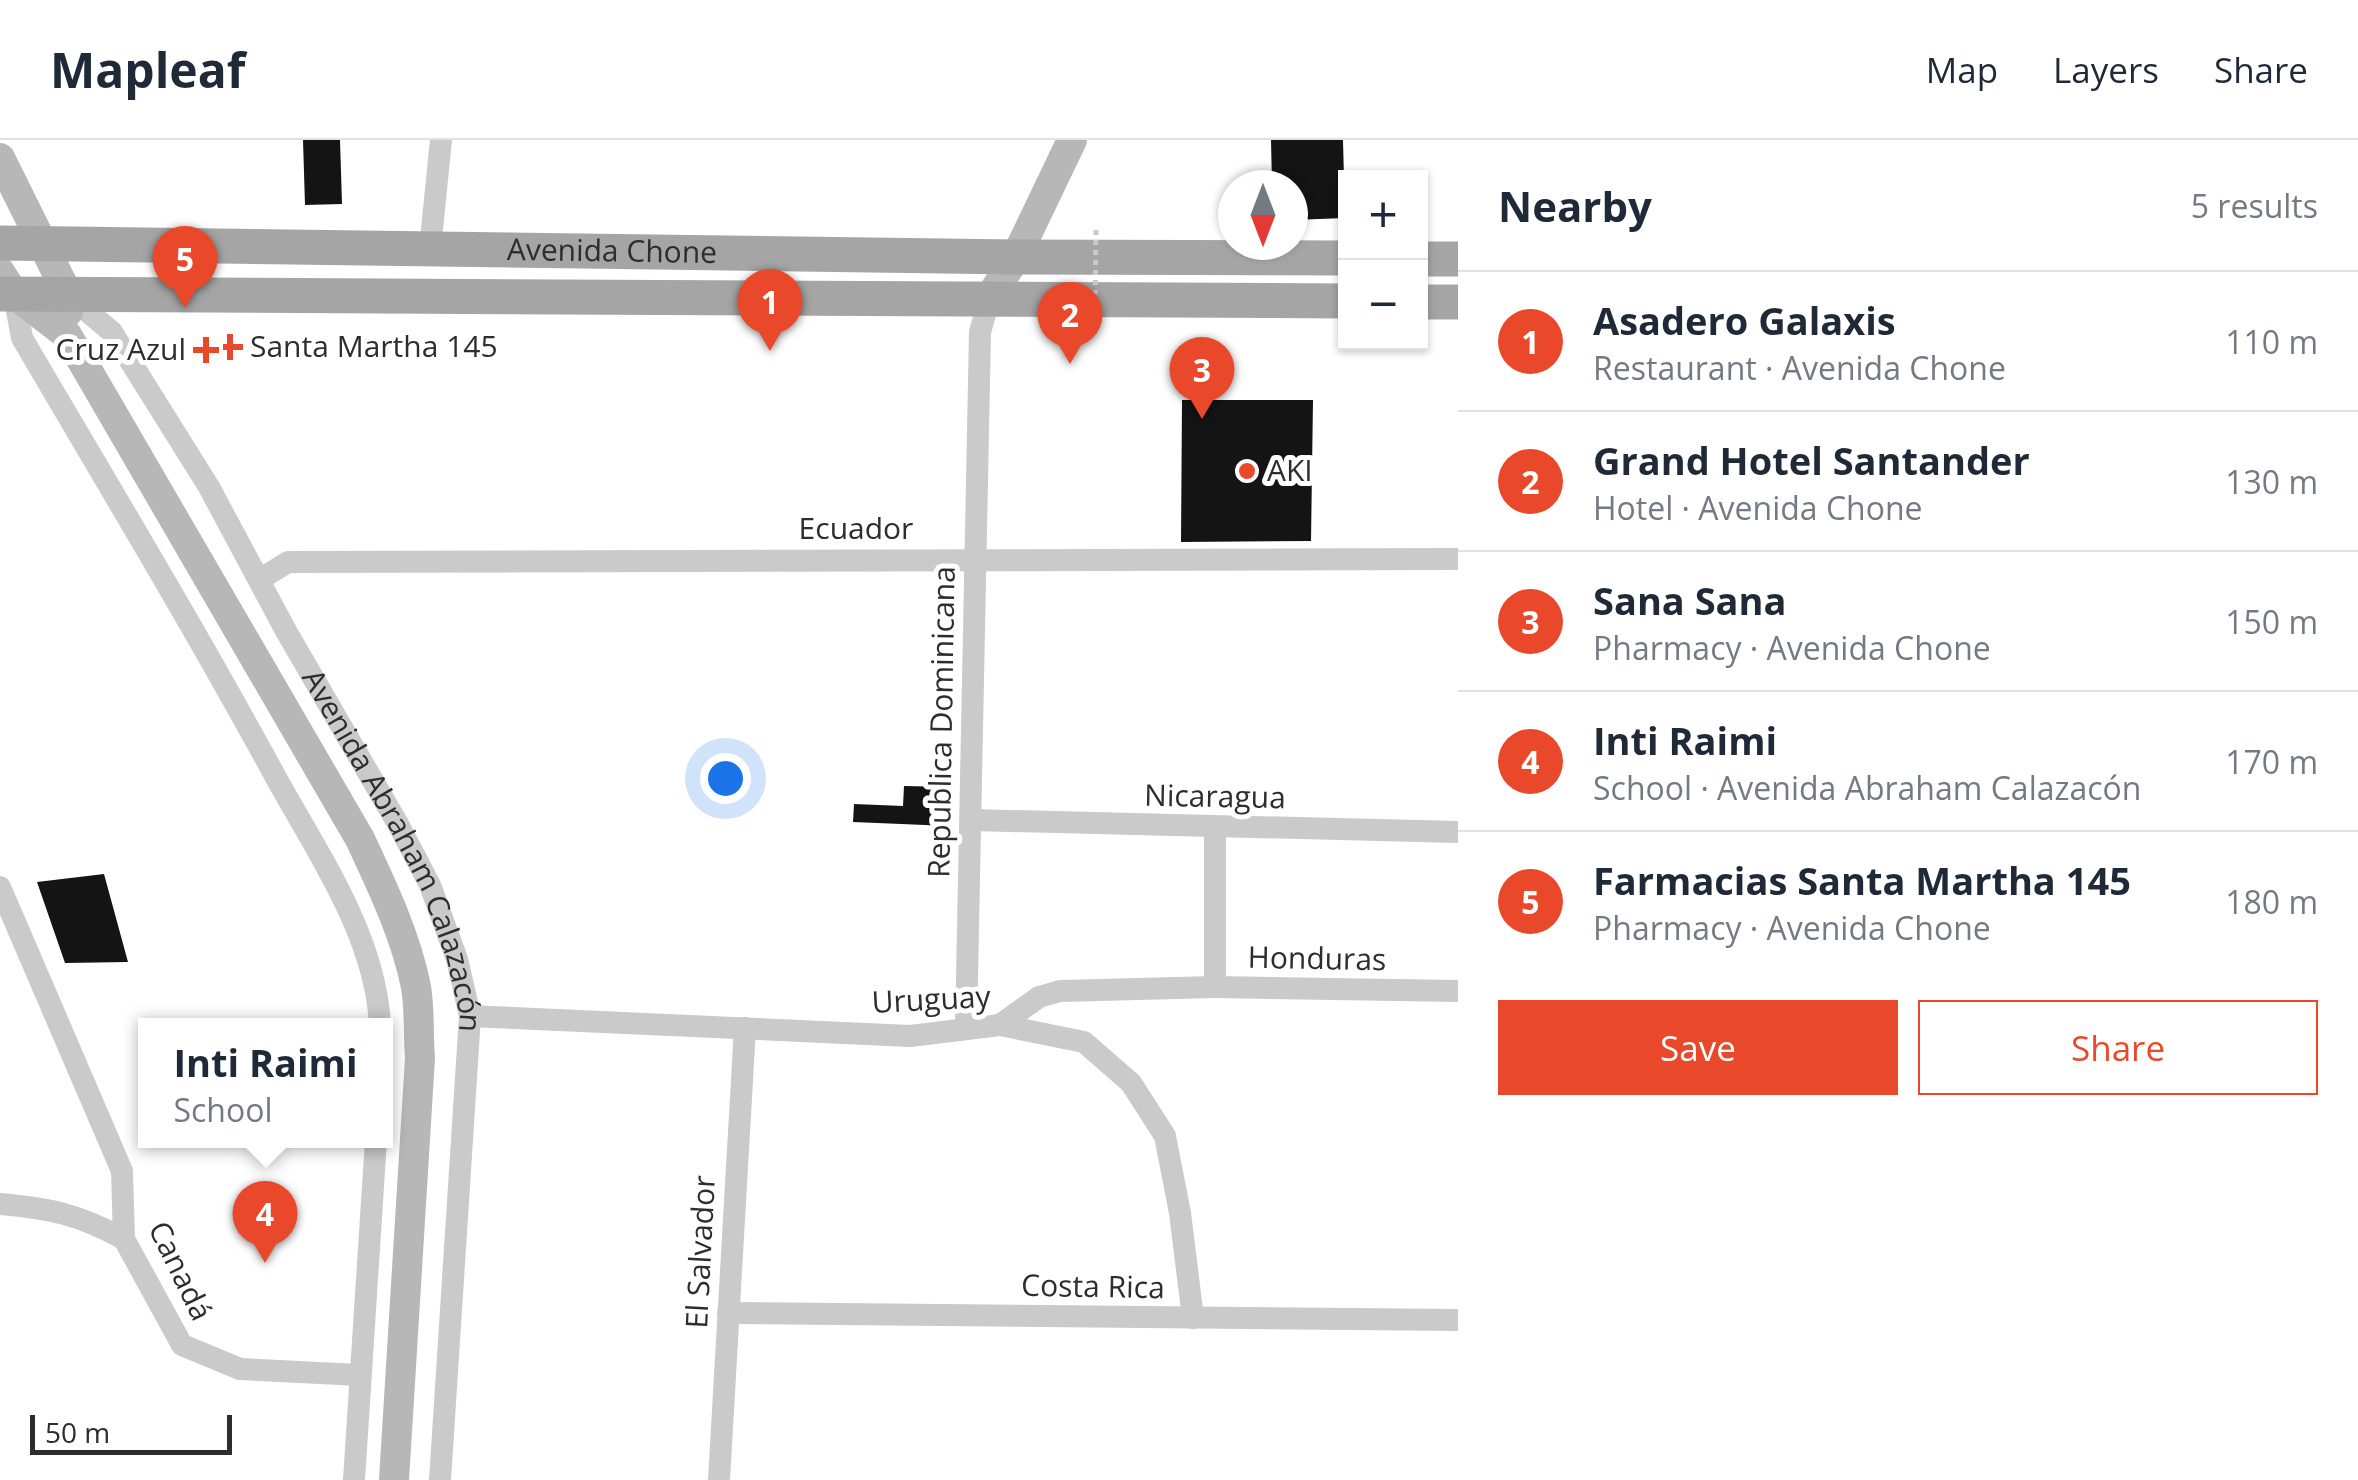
<!DOCTYPE html>
<html lang="en">
<head>
<meta charset="utf-8">
<style>
  body { margin:0; font-family:"Open Sans",sans-serif; background:#f2f2f3; color:#1f2937 }
  .controls { position:absolute; right:30px; top:30px; display:grid; overflow:hidden; border-radius:0px; box-shadow:0 2px 8px #0004 }
  .controls button { width:90px; height:90px; display:grid; place-items:center; padding:0; border:0; border-bottom:2px solid #e0e1e3; background:#fff; color:#1f2937; font:50px sans-serif }
  .compass { position:absolute; left:1218px; top:30px; width:90px; height:90px; border-radius:50%; background:#fff; box-shadow:0 2px 8px #0004; rotate:180deg }
  .scale { position:absolute; left:30px; bottom:25px; width:202px; box-sizing:border-box; padding-left:10px; border:5px solid #2d2d2d; border-top:0; font-size:28px; line-height:35px; white-space:nowrap; color:#2d2d2d; -webkit-text-stroke:8px #fff; paint-order:stroke }
  .you { position:absolute; left:725px; top:638px; width:35px; height:35px; margin:-25px; border:8px solid #fff; border-radius:50%; background:#1a73e8; box-shadow:0 0 0 15px #1a73e833 }
  .badge { display:grid; place-items:center; width:65px; height:65px; border-radius:50%; background:#e9492a; color:#fff; font-size:32px; font-weight:700 }
  .pin { position:absolute; translate:-50% -82px; filter:drop-shadow(0 2px 5px #0008) }
  .pin::after { content:''; position:absolute; top:52px; width:35px; height:30px; background:inherit; clip-path:polygon(0 0,100% 0,50% 100%) }
  .popup { position:absolute; left:138px; top:878px; width:255px; height:130px; box-sizing:border-box; display:grid; place-content:center; border-radius:0px; background:#fff; filter:drop-shadow(0 2px 8px #0005); font-size:32px; white-space:nowrap; color:#747a83 }
  .popup b { font-size:38px; color:#1f2937 }
  .popup::after { content:''; position:absolute; left:50%; top:100%; margin-left:-20px; border:20px solid transparent; border-top-color:#fff }
  .list { margin:0; padding:0; list-style:none }
  h2 { display:flex; justify-content:space-between; align-items:center; height:130px; margin:0; padding:0 40px; font-size:42px }
  h2 small { font-size:32px; font-weight:400; color:#747a83 }
  .list li { display:grid; grid-template-columns:65px 1fr auto; gap:30px; align-items:center; box-sizing:border-box; height:140px; padding:0 40px; border-top:2px solid #e0e1e3 }
  .list b { display:block; font-size:38px; white-space:nowrap }
  .list p { margin:0; font-size:32px; white-space:nowrap; color:#747a83 }
  .list em { font-size:32px; font-style:normal; color:#747a83 }
  .actions { display:flex; gap:20px; padding:30px 40px }
  .actions a { flex:1; padding:22px 0; border:2px solid #e9492a; border-radius:0px; text-align:center; font-size:35px; color:#e9492a }
  .actions .main { background:#e9492a; color:#fff }
  .map { position:relative; flex:none; width:1458px; height:1340px; overflow:hidden }
  header { display:flex; align-items:center; gap:60px; box-sizing:border-box; height:140px; padding:0 50px; background:#fff; border-bottom:2px solid #e0e1e3 }
  header strong { font-size:48px }
  nav { display:flex; gap:55px; margin-inline-start:auto; font-size:35px }
  main { display:flex }
  aside { flex:1; background:#fff }
  .map>svg:first-child { display:block }
  .building { fill:#141414 }
  .lines { fill:none; stroke-linecap:round; stroke-linejoin:round }
  .street { stroke:#cacaca; stroke-width:22 }
  .secondary { stroke:#b7b7b7; stroke-width:30 }
  .primary { stroke:#a5a5a5; stroke-width:35 }
  .path-bridge { stroke:#cacaca; stroke-width:5; stroke-dasharray:5 5; stroke-linecap:butt }
  .poi-dot { fill:#e9492a; stroke:#fff; stroke-width:4 }
  .labels { text-anchor:middle; stroke-width:10; stroke-linejoin:round; paint-order:stroke }
  .street-label { font-size:30px; fill:#2d2d2d; stroke:#fff }
  .poi-label { font-size:30px; fill:#2d2d2d; stroke:#fff; text-anchor:start }
</style>
</head>
<body>
<header>
<strong>Mapleaf</strong>
<nav><a>Map</a><a>Layers</a><a>Share</a></nav>
</header>
<main>
<div class="map">
<svg width="1458" height="1340" viewBox="0 0 1458 1340">
  <rect width="100%" height="100%" fill="#fff"/>
  <!-- building -->
  <path class="building" d="M303,0H340L342,64L305,65Z
    M1271,0H1343L1345,78L1293,80V45H1272Z
    M1182,260H1313L1311,401L1181,402Z
    M904,646L951,647L949,686L853,682L854,664L903,666Z
    M104,734L128,822L65,823L37,742Z"/>
  <g class="lines">
    <!-- street -->
    <g class="street">
      <path d="M430,109L441,0"/>
      <path d="M14,154L22,198C107,343 194,487 274,634C316,711 376,795 380,886"/>
      <path id="s1" d="M68,155L112,192L209,347L286,491L398,684L430,745L457,819L470,876L440,1340"/>
      <path d="M259,440L288,422L1458,419"/>
      <path d="M971,680L1458,692"/>
      <path d="M1215,688V847L1458,851"/>
      <path d="M0,747L122,1031L124,1099L182,1205L240,1229L359,1235"/>
      <path d="M470,876L910,896L1000,885L1084,902L1131,943L1165,996L1180,1073L1193,1178"/>
      <path d="M1000,885L1039,857L1060,851L1215,847"/>
      <path d="M966,888L980,192L990,157"/>
      <path d="M0,1064C53,1069 77,1074 124,1099"/>
      <path d="M728,1173L1458,1180"/>
      <path d="M354,1340L376,1000"/>
      <path d="M719,1340L745,888"/>
    </g>
    <!-- secondary -->
    <path class="secondary" d="M0,18L68,155V172
      M0,132L14,154L67,195L360,699C382,746 406,796 416,847C420,870 418,895 420,918L394,1340
      M990,157L1016,117L1072,0"/>
    <!-- primary -->
    <g class="primary">
      <path id="s2" d="M0,103L1016,117L1346,118"/>
      <path d="M1420,119H1458"/>
      <path d="M0,154L1346,161"/>
      <path d="M1420,162H1458"/>
    </g>
    <!-- path-bridge -->
    <path class="path-bridge" d="M1095,175L1096,87"/>
  </g>
  <!-- markers -->
  <g class="poi-dot">
    <path d="M225 192h10v10h10v10h-10v10h-10v-10h-10v-10h10z"/>
    <path d="M201 195h10v10h10v10h-10v10h-10v-10h-10v-10h10z"/>
    <circle cx="1247" cy="331" r="10"/>
  </g>
  <g class="labels">
    <!-- street labels -->
    <g class="street-label">
      <text dy="10" stroke="none"><textPath href="#s2" startOffset="612">Avenida Chone</textPath></text>
      <text x="856" y="399">Ecuador</text>
      <text transform="translate(942 582) rotate(-89)" y="10">Republica Dominicana</text>
      <text transform="translate(1215 657) rotate(1)" y="10">Nicaragua</text>
      <text dy="10" stroke="none"><textPath href="#s1" startOffset="650">Avenida Abraham Calazacón</textPath></text>
      <text transform="translate(1317 819) rotate(1)" y="10">Honduras</text>
      <text transform="translate(931 860) rotate(-3)" y="10">Uruguay</text>
      <text transform="translate(701 1112) rotate(-87)" y="10">El Salvador</text>
      <text transform="translate(180 1131) rotate(64)" y="10">Canadá</text>
      <text transform="translate(1093 1147) rotate(1)" y="10">Costa Rica</text>
    </g>
    <!-- poi labels -->
    <g class="poi-label">
      <text x="250" y="217">Santa Martha 145</text>
      <text x="186" y="220" text-anchor="end">Cruz Azul</text>
      <text x="1267" y="341">AKI</text>
    </g>
  </g>
</svg>
<div class="controls">
<button>+</button>
<button>−</button>
</div>
<svg class="compass" viewBox="-18 -18 36 36"><path d="M0-13l5 13h-10z" fill="#e53935"/><path d="M0 13l5-13h-10z" fill="#747a83"/></svg>
<div class="scale">50 m</div>
<div class="you"></div>
<div class="pin badge" style="left:770px;top:211px">1</div>
<div class="pin badge" style="left:1070px;top:224px">2</div>
<div class="pin badge" style="left:1202px;top:279px">3</div>
<div class="pin badge" style="left:265px;top:1123px">4</div>
<div class="popup"><b>Inti Raimi</b>School</div>
<div class="pin badge" style="left:185px;top:168px">5</div>
</div>
<aside>
<h2>Nearby<small>5 results</small></h2>
<ul class="list">
<li><span class="badge">1</span><div><b>Asadero Galaxis</b><p>Restaurant · Avenida Chone</p></div><em>110 m</em></li>
<li><span class="badge">2</span><div><b>Grand Hotel Santander</b><p>Hotel · Avenida Chone</p></div><em>130 m</em></li>
<li><span class="badge">3</span><div><b>Sana Sana</b><p>Pharmacy · Avenida Chone</p></div><em>150 m</em></li>
<li><span class="badge">4</span><div><b>Inti Raimi</b><p>School · Avenida Abraham Calazacón</p></div><em>170 m</em></li>
<li><span class="badge">5</span><div><b>Farmacias Santa Martha 145</b><p>Pharmacy · Avenida Chone</p></div><em>180 m</em></li>
</ul>
<div class="actions"><a class="main">Save</a><a>Share</a></div>
</aside>
</main>
</body>
</html>
